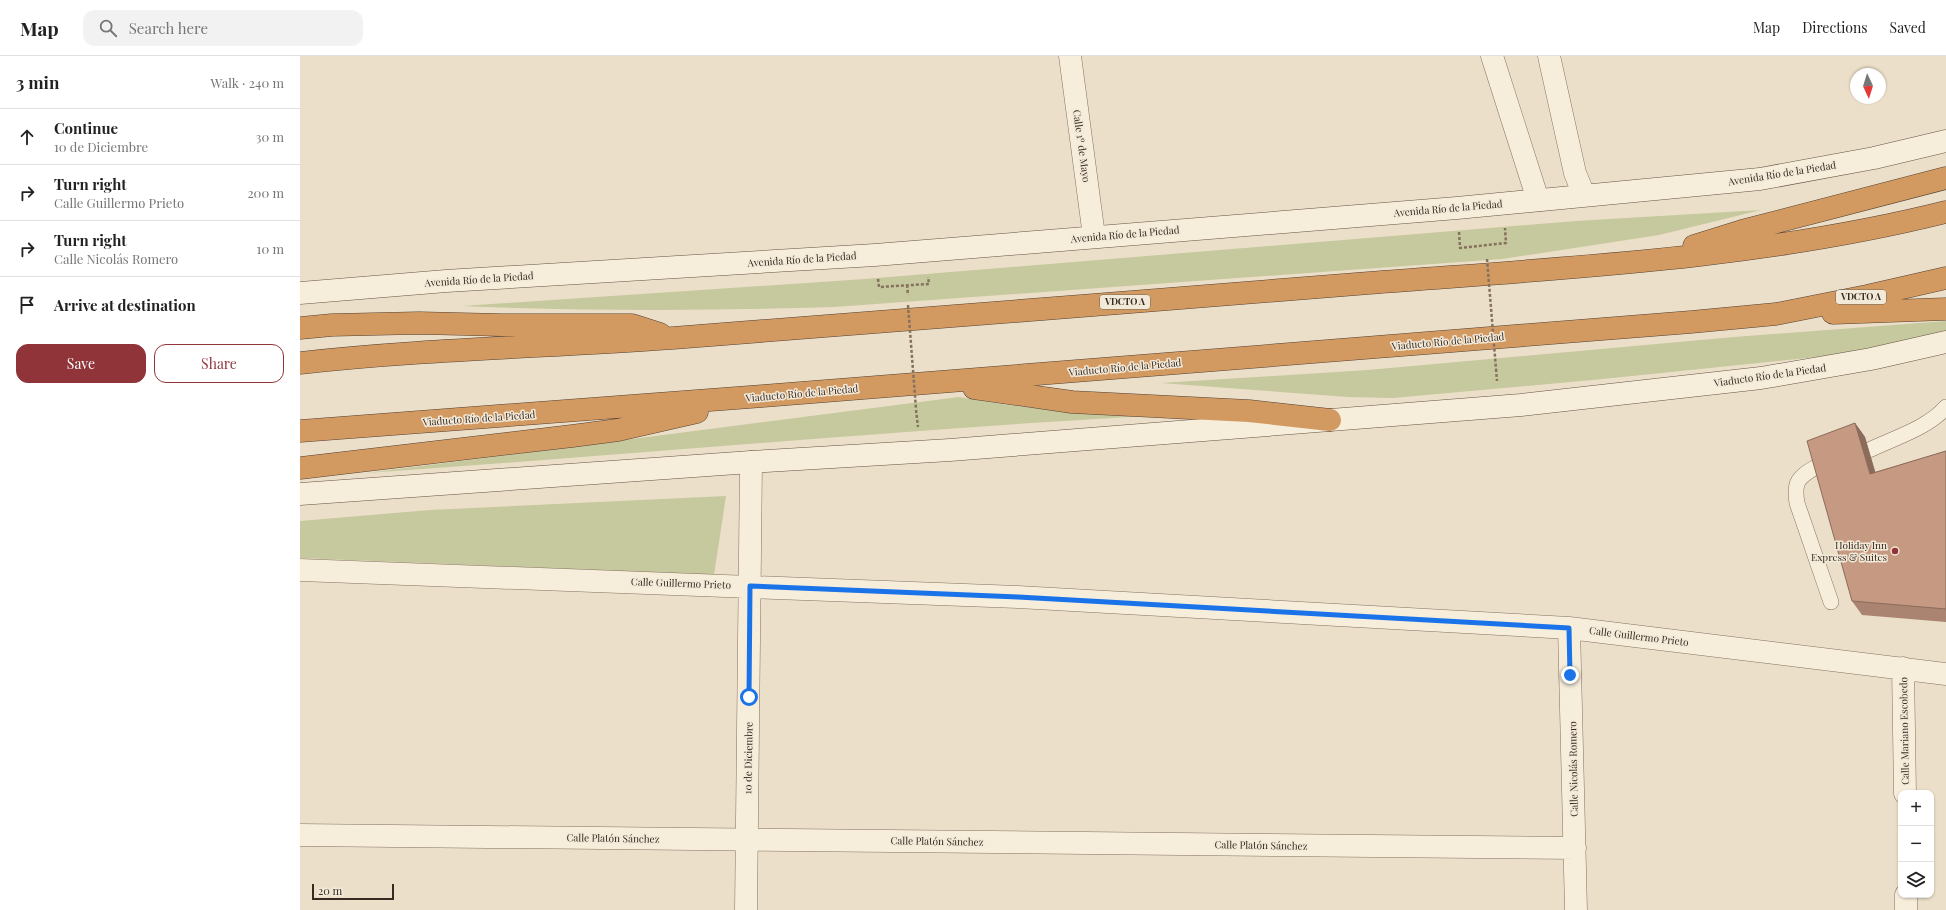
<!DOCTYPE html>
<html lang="en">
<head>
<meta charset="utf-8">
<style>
  body { margin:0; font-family:"Playfair Display",serif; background:#f2f2f2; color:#222 }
  .controls { position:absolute; right:12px; bottom:12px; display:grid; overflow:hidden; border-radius:8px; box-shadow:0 1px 3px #0004 }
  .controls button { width:36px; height:36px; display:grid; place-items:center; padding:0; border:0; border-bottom:1px solid #e0e0e0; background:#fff; color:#222; font:20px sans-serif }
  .compass { position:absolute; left:1550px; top:12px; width:36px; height:36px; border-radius:50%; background:#fff; box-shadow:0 1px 3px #0004; rotate:176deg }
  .scale { position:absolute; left:12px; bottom:10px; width:82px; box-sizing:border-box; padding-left:4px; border:2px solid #372b21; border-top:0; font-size:11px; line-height:14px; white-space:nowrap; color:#372b21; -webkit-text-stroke:3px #f3e9d8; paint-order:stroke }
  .stop { position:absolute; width:12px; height:12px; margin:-9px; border:3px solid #1a73e8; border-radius:50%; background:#fff }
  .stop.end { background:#1a73e8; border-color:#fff; box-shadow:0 1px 4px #0008 }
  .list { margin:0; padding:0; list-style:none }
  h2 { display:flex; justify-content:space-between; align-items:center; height:52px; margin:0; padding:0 16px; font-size:17px }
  h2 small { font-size:13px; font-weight:400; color:#767676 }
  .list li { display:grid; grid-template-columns:26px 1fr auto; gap:12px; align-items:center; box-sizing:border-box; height:56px; padding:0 16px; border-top:1px solid #e0e0e0 }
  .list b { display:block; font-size:15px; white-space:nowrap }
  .list p { margin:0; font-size:13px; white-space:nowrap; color:#767676 }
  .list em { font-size:13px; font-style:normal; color:#767676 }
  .actions { display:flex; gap:8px; padding:12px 16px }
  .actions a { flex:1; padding:9px 0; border:1px solid #90343a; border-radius:12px; text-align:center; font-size:14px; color:#90343a }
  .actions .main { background:#90343a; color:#fff }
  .icon { flex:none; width:22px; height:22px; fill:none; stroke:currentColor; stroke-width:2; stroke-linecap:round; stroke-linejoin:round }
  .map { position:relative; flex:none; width:1646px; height:854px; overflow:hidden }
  header { display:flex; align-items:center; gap:24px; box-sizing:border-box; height:56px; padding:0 20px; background:#fff; border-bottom:1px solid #e0e0e0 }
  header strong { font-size:19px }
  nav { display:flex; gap:22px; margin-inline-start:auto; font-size:14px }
  .search { width:280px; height:36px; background:#f2f2f2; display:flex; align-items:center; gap:10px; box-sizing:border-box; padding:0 14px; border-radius:12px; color:#767676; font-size:15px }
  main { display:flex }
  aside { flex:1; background:#fff }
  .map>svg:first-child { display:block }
  .green { fill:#c6c89d }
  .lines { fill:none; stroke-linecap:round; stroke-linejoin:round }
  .service-casing { stroke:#86715f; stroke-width:16 }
  .minor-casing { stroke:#86715f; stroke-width:23 }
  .secondary-casing { stroke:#685342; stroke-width:23 }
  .motorway-casing { stroke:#544032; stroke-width:23 }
  .path { stroke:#86715f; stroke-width:2.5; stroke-dasharray:3 2; stroke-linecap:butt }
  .service { stroke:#f6eddb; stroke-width:15 }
  .minor { stroke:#f6eddb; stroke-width:22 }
  .secondary { stroke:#f6eddb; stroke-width:22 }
  .motorway { stroke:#d29a61; stroke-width:22 }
  .path-bridge { stroke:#86715f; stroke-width:2.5; stroke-dasharray:3 2; stroke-linecap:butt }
  .wall { fill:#aa8470 }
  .shaded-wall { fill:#8b6c5b }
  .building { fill:#c69a82; stroke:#8b6c5b }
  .route { stroke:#1a73e8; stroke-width:5 }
  .poi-dot { fill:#90343a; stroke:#f3e9d8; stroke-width:1.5 }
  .labels { text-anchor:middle; stroke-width:3; stroke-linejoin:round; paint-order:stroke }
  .shield { fill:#f3e9d8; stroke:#6f6458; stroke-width:1 }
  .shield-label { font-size:9px; font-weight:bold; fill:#372b21 }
  .street-label { font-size:10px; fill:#372b21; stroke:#f3e9d8 }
  .poi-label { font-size:10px; fill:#372b21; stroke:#f3e9d8; text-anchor:end }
</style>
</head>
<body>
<header>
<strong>Map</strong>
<div class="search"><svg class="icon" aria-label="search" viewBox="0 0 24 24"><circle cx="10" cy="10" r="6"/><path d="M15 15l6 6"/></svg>Search here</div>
<nav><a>Map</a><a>Directions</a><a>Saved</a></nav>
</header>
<main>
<aside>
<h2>3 min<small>Walk · 240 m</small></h2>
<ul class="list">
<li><svg class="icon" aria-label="ahead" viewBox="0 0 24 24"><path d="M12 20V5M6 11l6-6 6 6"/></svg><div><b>Continue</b><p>10 de Diciembre</p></div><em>30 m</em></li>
<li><svg class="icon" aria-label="right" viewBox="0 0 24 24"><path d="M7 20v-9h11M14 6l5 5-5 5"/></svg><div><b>Turn right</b><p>Calle Guillermo Prieto</p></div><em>200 m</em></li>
<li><svg class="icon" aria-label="right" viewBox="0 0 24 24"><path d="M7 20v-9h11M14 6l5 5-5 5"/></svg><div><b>Turn right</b><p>Calle Nicolás Romero</p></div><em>10 m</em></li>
<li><svg class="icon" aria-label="arrive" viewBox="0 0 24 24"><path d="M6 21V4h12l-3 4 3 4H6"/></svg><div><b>Arrive at destination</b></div></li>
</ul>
<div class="actions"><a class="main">Save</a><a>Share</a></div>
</aside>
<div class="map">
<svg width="1646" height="854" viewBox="0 0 1646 854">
  <rect width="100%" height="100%" fill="#ebdfc9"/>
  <!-- green -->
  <path class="green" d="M1461,154L1359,179L1202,203L534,251C410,255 286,255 162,250L565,223L1276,165Z
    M1646,265V278L1536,299L1303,323L1093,342L1048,341L861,327L1068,314L1434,281Z
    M659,341L707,349L845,360C585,375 327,399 67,417Z
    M426,440L414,519L0,502V465L130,454Z"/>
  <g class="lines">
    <defs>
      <path id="service" d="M1569,394C1594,382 1628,372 1646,351
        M1519,409C1500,421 1493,423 1497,447L1531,546"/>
      <path id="minor" d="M770,0L794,180
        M1192,0L1238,144
        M1249,0L1275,117L1284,139
        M0,514L718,541L1269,572L1646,618
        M1269,572L1276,854
        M1603,612L1605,737
        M0,779L1275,792
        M1606,839V854
        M446,854L451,406"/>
      <path id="secondary" d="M0,237L146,225L575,199L1157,152L1460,123L1574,102L1646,85
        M0,438L451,406L650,394L1221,349L1461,322L1571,303L1646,286"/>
      <path id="motorway" d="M1394,190L1442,175L1646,122
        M1533,257L1646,253
        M0,272L32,269L119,267L202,269H332L360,278
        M0,307C124,293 249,291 373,282C605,265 837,245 1069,227C1262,212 1458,203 1646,156
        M674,332L772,346L949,355L1030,364
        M0,375L463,340L1391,266L1476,258L1567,240L1646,222
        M0,412L272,380L318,374L397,356"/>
    </defs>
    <!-- service casing -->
    <use href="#service" class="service-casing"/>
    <!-- minor casing -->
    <use href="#minor" class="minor-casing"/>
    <!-- secondary casing -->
    <use href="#secondary" class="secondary-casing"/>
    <!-- motorway casing -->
    <use href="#motorway" class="motorway-casing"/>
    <!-- path -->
    <path class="path" d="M1159,176L1160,192L1206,187L1205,172
      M578,223L579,231L629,228L628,221
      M607,229L608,239
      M1196,313L1197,325
      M616,354L618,371"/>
    <!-- service -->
    <use href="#service" class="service"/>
    <!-- minor -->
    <use href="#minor" class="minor"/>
    <!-- secondary -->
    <use href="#secondary" class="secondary"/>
    <!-- motorway -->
    <use href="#motorway" class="motorway"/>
    <!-- path-bridge -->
    <path class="path-bridge" d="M1187,203L1196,313
      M608,249L616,353"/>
  </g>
  <!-- wall -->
  <path class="wall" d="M1555,367L1565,381L1575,416L1646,395V566L1562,559L1552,545Z"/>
  <!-- shaded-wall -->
  <path class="shaded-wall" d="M1555,367L1565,381L1580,432L1570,418Z"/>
  <!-- building -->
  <path class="building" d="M1555,367L1570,418L1646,395V553L1552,545L1507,385Z"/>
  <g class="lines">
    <!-- route -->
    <path class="route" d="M449,641L450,530L718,541L1269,572L1270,619"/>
  </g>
  <!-- markers -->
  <circle class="poi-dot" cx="1595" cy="495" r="4"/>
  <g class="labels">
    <!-- shield labels -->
    <g class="shield">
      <rect x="1536" y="234" width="50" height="14" rx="3"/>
      <rect x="800" y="239" width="50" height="14" rx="3"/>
    </g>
    <g class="shield-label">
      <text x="1561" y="244">VDCTO A</text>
      <text x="825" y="249">VDCTO A</text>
    </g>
    <!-- street labels -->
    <g class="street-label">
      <text transform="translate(782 90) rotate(82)" y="4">Calle 1º de Mayo</text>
      <text transform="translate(1482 117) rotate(-9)" y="4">Avenida Río de la Piedad</text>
      <text transform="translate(1148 152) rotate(-5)" y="4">Avenida Río de la Piedad</text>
      <text transform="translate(825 178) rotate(-5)" y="4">Avenida Río de la Piedad</text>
      <text transform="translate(502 203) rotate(-4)" y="4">Avenida Río de la Piedad</text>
      <text transform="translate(179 223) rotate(-4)" y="4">Avenida Río de la Piedad</text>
      <text transform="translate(1148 285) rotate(-5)" y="4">Viaducto Río de la Piedad</text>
      <text transform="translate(825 311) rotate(-5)" y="4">Viaducto Río de la Piedad</text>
      <text transform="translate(1470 319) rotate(-8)" y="4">Viaducto Río de la Piedad</text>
      <text transform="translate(502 337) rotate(-5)" y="4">Viaducto Río de la Piedad</text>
      <text transform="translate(179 362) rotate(-4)" y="4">Viaducto Río de la Piedad</text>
      <text transform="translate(381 527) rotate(2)" y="4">Calle Guillermo Prieto</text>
      <text transform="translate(1339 580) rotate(7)" y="4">Calle Guillermo Prieto</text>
      <text transform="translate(1604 675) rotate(-91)" y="4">Calle Mariano Escobedo</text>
      <text transform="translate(448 702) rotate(-89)" y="4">10 de Diciembre</text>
      <text transform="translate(1273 713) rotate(-91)" y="4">Calle Nicolás Romero</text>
      <text transform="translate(313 782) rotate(1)" y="4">Calle Platón Sánchez</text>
      <text transform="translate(637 785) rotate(1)" y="4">Calle Platón Sánchez</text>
      <text transform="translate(961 789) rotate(1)" y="4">Calle Platón Sánchez</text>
    </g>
    <!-- poi labels -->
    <g class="poi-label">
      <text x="1587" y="493">Holiday Inn<tspan x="1587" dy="12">Express &amp; Suites</tspan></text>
    </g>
  </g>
</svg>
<div class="controls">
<button>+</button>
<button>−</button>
<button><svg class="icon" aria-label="layers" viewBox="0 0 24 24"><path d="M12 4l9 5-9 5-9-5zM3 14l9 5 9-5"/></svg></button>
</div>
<svg class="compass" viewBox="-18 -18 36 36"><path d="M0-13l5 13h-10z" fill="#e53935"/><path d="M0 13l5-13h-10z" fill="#767676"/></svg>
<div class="scale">20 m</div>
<div class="stop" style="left:449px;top:641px"></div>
<div class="stop end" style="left:1270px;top:619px"></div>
</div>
</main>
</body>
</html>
